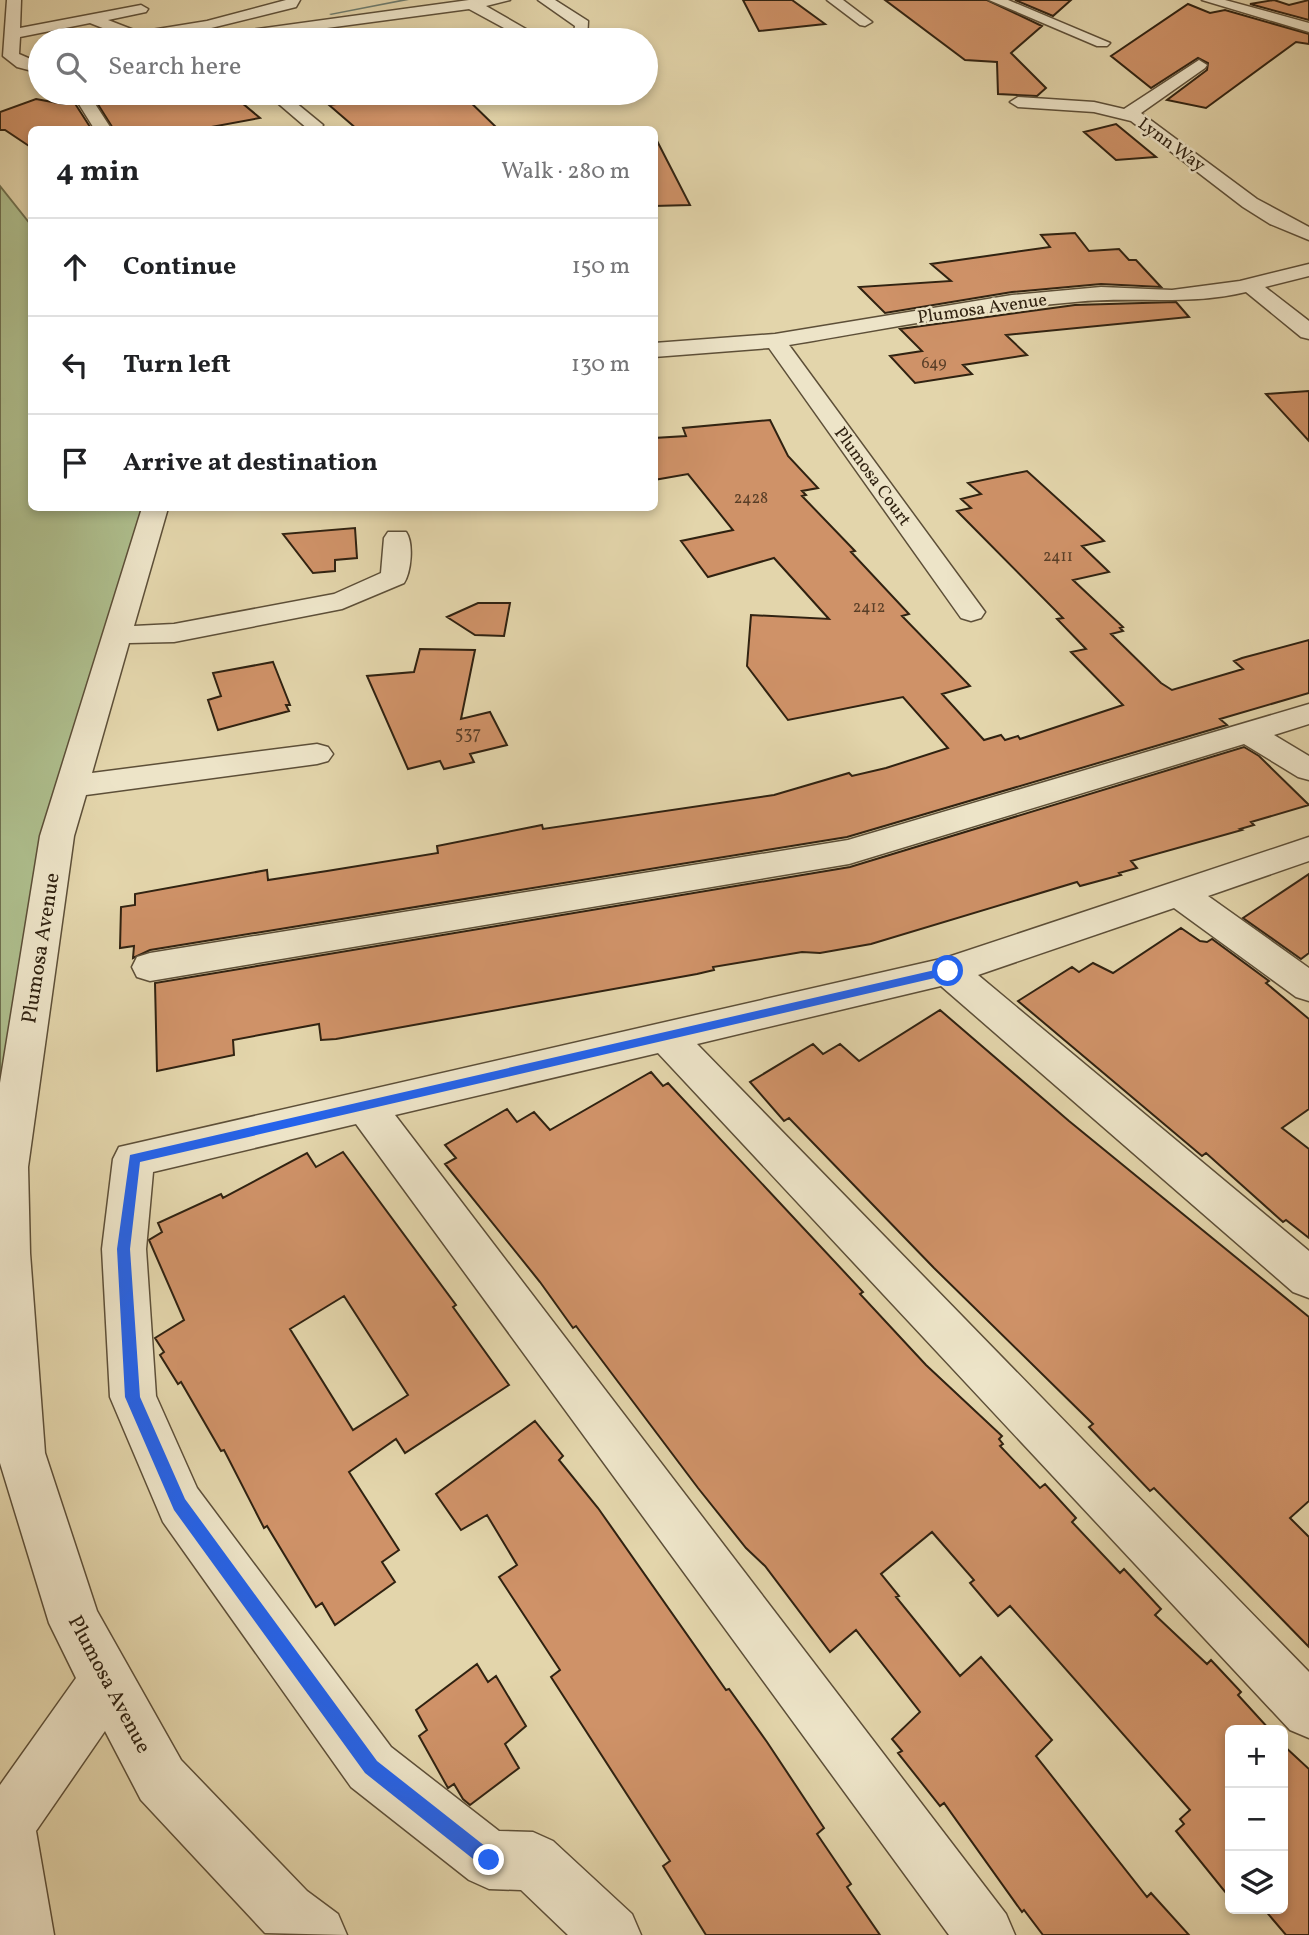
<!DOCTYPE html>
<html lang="en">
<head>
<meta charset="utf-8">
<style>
  body { margin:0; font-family:Vollkorn,serif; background:#f2f2f2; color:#202124 }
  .controls { position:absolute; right:21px; bottom:21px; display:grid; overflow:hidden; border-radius:10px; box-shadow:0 4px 10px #0003 }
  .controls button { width:63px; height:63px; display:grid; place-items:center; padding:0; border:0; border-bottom:2px solid #e0e0e0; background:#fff; color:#202124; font:35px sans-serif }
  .stop { position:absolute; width:21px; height:21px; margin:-16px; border:5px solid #2563eb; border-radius:50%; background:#fff }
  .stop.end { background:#2563eb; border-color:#fff; box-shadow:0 2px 7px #0008 }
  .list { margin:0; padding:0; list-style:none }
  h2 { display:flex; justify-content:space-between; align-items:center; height:91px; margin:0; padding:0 28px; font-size:30px }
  h2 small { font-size:23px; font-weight:400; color:#757577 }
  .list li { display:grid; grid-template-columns:46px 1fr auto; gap:21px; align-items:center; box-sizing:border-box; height:98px; padding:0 28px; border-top:2px solid #e0e0e0 }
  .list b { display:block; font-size:26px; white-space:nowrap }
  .list em { font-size:23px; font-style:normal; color:#757577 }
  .icon { flex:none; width:38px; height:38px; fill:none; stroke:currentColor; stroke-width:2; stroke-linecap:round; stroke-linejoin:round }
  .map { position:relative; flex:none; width:1309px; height:1935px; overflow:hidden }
  .search { position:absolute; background:#fff; box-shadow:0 4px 10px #0003; left:28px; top:28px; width:630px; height:77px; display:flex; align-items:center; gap:18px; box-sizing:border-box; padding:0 24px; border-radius:38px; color:#757577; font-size:26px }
  .panel { position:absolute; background:#fff; box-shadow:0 4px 10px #0003; left:28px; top:126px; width:630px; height:385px; border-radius:10px }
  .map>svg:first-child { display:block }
  .green { fill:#aebe8d; stroke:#6f704f; stroke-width:2 }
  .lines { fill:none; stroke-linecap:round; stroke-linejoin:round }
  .stream { fill:#6d7c6f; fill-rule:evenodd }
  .building { fill:#cf9268; stroke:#302211; stroke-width:2; fill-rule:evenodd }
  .minor-casing { stroke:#5d4f38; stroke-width:3 }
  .minor { fill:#ede4c8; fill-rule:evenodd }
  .route { fill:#2563eb }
  .labels { text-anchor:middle; stroke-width:5; stroke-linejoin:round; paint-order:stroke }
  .far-number-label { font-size:16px; fill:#583e27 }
  .far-street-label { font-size:18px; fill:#302211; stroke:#ede4c8 }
  .number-label { font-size:18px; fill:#583e27 }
  .street-label { font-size:21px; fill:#302211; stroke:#ede4c8 }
</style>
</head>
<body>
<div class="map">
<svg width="1309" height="1935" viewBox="0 0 1309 1935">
  <rect width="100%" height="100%" fill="#e3d5ab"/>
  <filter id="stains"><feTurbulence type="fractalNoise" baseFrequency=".00286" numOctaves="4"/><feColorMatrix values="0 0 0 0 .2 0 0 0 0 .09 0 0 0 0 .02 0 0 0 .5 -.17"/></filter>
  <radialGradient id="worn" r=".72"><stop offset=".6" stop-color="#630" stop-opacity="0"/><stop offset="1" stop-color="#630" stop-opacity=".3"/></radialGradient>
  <!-- green -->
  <path class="green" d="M0,186L31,225L32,508H142L43,830L0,1083Z"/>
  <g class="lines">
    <!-- stream -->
    <path class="stream" d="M400,0H409L331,15L329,14Z"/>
  </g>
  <!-- building -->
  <path class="building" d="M743,0H792L825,24L759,31Z
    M885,0H987L1042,26L1011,53L1046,88L1037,96L998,94L997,62L965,60Z
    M1015,0H1071L1053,16Z
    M1274,0L1289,5L1309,0V20L1250,4Z
    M1188,4L1210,13L1225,10L1309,34V44L1296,42L1206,108L1167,100L1207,70L1208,63L1198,58L1151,88L1111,56Z
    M124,93H230L260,118L195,130H114L94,98Z
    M418,93H461L499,130H358L329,105Z
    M36,99L63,104L74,102L92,130H32V148L5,130H0V112Z
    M1116,124L1156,157L1116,160L1084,132Z
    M654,135L690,205L654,206Z
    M1075,233L1089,251L1119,249L1129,260H1136L1161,287L1101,284L1012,292L885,313L859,287L951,281L931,264L1050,247L1041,235Z
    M1176,302L1189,317L1006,335L1027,355L963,365L972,374L915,383L890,356L922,351L900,329L1075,305Z
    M1309,391V441L1266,394Z
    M770,420L788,456L818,488L802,491L806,495L802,496L855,551L851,552L909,614L902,616L970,686L942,694L984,740L1001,735L1005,740L1018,736L1020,739L1123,705L1071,652L1086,649L1057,619L1063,618L957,511L971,508L961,499L981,494L968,483L1027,471L1104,541L1082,546L1109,572L1073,580L1123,627L1120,628L1123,631L1111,634L1161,683L1172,690L1243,669L1234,661L1242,658L1309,640V693L1220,719L1227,725L847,837L150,950L133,958L134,946L120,948L121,907L135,905V894L267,870L268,880L327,871L438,853L437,846L542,825L543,829L774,795L849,773L852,776L886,768L948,748L903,697L788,720L747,666L751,615L829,619L774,558L708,577L681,541L733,530L688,474L654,480V438L686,436L683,428Z
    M355,528L357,558L335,560V571L313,573L283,534Z
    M478,603H510L504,636L475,635L447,617Z
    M420,649L475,650L461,719L490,712L507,745L470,754L474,762L444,769L440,761L408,769L367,676L414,672Z
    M273,662L290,705H286L289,711L218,730L208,700L221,696L213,673Z
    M1244,747L1259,756L1309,805L1251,822L1254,825L1240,829L1242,830L1131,861L1137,868L1119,873L1121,875L1080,886L1077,882L871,944L820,953L802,952L713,967L714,970L697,974L336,1039L321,1040L319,1024L233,1040L234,1055L157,1071L155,983L850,867Z
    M1309,874V953L1301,959L1243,918Z
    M1181,928L1200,941L1207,942L1212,939L1269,981L1266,983L1309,1019V1109L1282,1128L1309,1149V1238L1286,1220L1283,1222L1206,1153L1202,1156L1018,1001L1072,967L1079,972L1093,963L1113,973Z
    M940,1010L1069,1121L1309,1317V1501L1290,1518L1309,1537V1647L1154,1488L1150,1491L1089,1427L1093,1424L934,1268L789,1118L784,1121L750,1082L813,1044L823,1054L840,1044L859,1061Z
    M651,1072L663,1086L668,1083L863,1292L860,1294L926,1365L1002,1436L999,1439L1003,1444L1000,1446L1040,1488L1045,1484L1076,1518L1072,1522L1120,1573L1124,1569L1161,1609L1155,1615L1207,1664L1211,1660L1241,1692L1238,1695L1270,1730H1230V1898L1176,1831L1184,1824L1180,1819L1190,1810L1010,1606L998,1616L970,1583L974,1580L932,1532L881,1574L899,1596L896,1597L960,1676L981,1657L1052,1740L1036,1756L1147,1897L1151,1893L1189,1935H1043L1024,1910L1022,1912L944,1803L940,1806L898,1753L902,1751L892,1739L920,1712L856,1630L830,1652L765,1566L746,1548L698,1488L576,1326L573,1328L540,1282L445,1164L456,1158L445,1145L507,1109L517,1122L534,1112L550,1130Z
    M343,1152L456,1305L453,1307L509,1385L405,1453L396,1439L349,1472L399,1550L382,1562L395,1582L335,1625L322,1603L316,1607L267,1526L264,1528L224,1450L221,1451L181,1382L178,1384L160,1355L164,1352L155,1338L184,1320L149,1240L162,1232L158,1223L221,1194L223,1198L307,1153L316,1167ZM344,1296L408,1395L353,1430L290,1329Z
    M535,1421L563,1456L559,1460L598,1508L726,1690L729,1689L767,1742L824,1828L817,1834L851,1884L847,1887L880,1935H706L663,1866L670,1861L551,1677L560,1670L499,1577L517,1565L487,1515L461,1530L436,1494Z
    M477,1664L488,1682L496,1676L526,1726L505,1744L519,1768L470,1805L463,1799L454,1784L448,1788L419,1736L427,1730L416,1710Z
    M1283,1745L1309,1769V1935H1286L1264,1909H1283Z"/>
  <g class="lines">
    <defs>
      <path id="minor" d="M7,0H21L20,28L141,5L148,9L146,12L108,20L139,32L207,21L286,0H300L296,7L207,29L145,40H133L90,23L20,37L19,54L40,63V73L17,67L3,56Z
        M469,0H510L486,6L545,40H526L469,9L237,40H206L214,35Z
        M538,0H555L588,21L587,40H573L575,26Z
        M827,0H843L872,22L865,26L860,25Z
        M989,0H1008L1110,43L1107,46H1097Z
        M1202,0H1225L1309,23V32Z
        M1199,60L1207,65L1205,68L1141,113L1257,199L1309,227V240L1270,224L1243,207L1131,121L1094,112L1018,107L1010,102L1018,97L1094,102L1124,109Z
        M72,93H88L112,130H95Z
        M266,93H284L323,125L320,129H308Z
        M482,93H500L502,96L494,101Z
        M1309,264V276L1265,287L1309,321V339L1301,337L1246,292C1189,306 1132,296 1075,302C979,310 884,329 789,345L985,612L981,618L971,621L961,618L769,348L654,357V343L775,334L1012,295L1101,287L1172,290L1240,281Z
        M142,508H168L134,626L174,624L334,594L381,573L384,538L388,532H406C414,543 411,572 404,583L342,609L174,642L129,643L92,773L317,744L328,747L333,754L328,761L317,764L86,795L74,836L28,1167L30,1253L45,1453L97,1611L181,1760L307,1891L338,1914L347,1935L265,1933L141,1800L105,1731L36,1831L54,1935H0V1785L76,1678L49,1623L0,1463V1083L40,836Z
        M1309,704V724L1274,735L1309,756V780L1298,777L1244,744L849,864L150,981L137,977L132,967L137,957L150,953L848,840Z
        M1309,837V861L1208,896L1309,968V1001L1296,997L1174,908L978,975L1309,1251V1298L1293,1292L941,986L697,1044L1309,1672V1738L1290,1730L658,1053L395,1115L1006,1914L1015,1935H949L356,1124L153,1172L146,1249L156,1396L197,1488L391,1747L499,1831L533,1832L553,1841L632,1914L641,1935H568L521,1890L489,1889L469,1880L351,1787L163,1522L110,1397L102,1249L113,1159L119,1147L945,958Z"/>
    </defs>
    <!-- minor casing -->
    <use href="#minor" class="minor-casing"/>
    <!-- minor -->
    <use href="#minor" class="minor"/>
  </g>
  <!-- route -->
  <path class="route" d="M948,967L952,968V974L140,1162L130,1249L140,1397L185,1499L377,1761L495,1854L498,1860L495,1866L489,1869L482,1866L365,1773L174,1510L125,1397L117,1249L130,1155Z"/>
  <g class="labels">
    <!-- far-number labels -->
    <g class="far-number-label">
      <text x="934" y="368">649</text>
      <text x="751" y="503">2428</text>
      <text x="1058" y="561">2411</text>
      <text x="869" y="612">2412</text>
    </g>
    <!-- far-street labels -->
    <g class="far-street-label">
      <text transform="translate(1172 144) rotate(36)" y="6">Lynn Way</text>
      <text transform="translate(982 308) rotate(-8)" y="6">Plumosa Avenue</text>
      <text transform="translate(873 476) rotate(54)" y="6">Plumosa Court</text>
    </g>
    <!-- number labels -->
    <g class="number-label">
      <text x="468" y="739">537</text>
    </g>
    <!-- street labels -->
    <g class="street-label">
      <text transform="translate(40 948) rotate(-81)" y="7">Plumosa Avenue</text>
      <text transform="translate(110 1684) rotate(62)" y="7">Plumosa Avenue</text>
    </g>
  </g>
  <rect width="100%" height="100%" filter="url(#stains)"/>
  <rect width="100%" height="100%" fill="url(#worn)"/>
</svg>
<div class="controls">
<button>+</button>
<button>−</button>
<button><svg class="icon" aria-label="layers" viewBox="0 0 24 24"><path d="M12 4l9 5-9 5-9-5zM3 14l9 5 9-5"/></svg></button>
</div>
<div class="stop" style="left:948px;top:971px"></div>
<div class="stop end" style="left:489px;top:1860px"></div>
<div class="search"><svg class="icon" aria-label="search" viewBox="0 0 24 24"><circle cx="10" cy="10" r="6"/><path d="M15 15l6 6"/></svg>Search here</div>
<section class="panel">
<h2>4 min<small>Walk · 280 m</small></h2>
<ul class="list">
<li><svg class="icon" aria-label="ahead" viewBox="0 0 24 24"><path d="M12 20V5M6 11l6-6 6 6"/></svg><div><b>Continue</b></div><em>150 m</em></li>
<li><svg class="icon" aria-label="left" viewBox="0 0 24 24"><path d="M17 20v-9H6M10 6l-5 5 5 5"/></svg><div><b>Turn left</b></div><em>130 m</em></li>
<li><svg class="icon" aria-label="arrive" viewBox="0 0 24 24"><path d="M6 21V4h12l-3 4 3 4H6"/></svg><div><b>Arrive at destination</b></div></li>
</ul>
</section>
</div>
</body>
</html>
